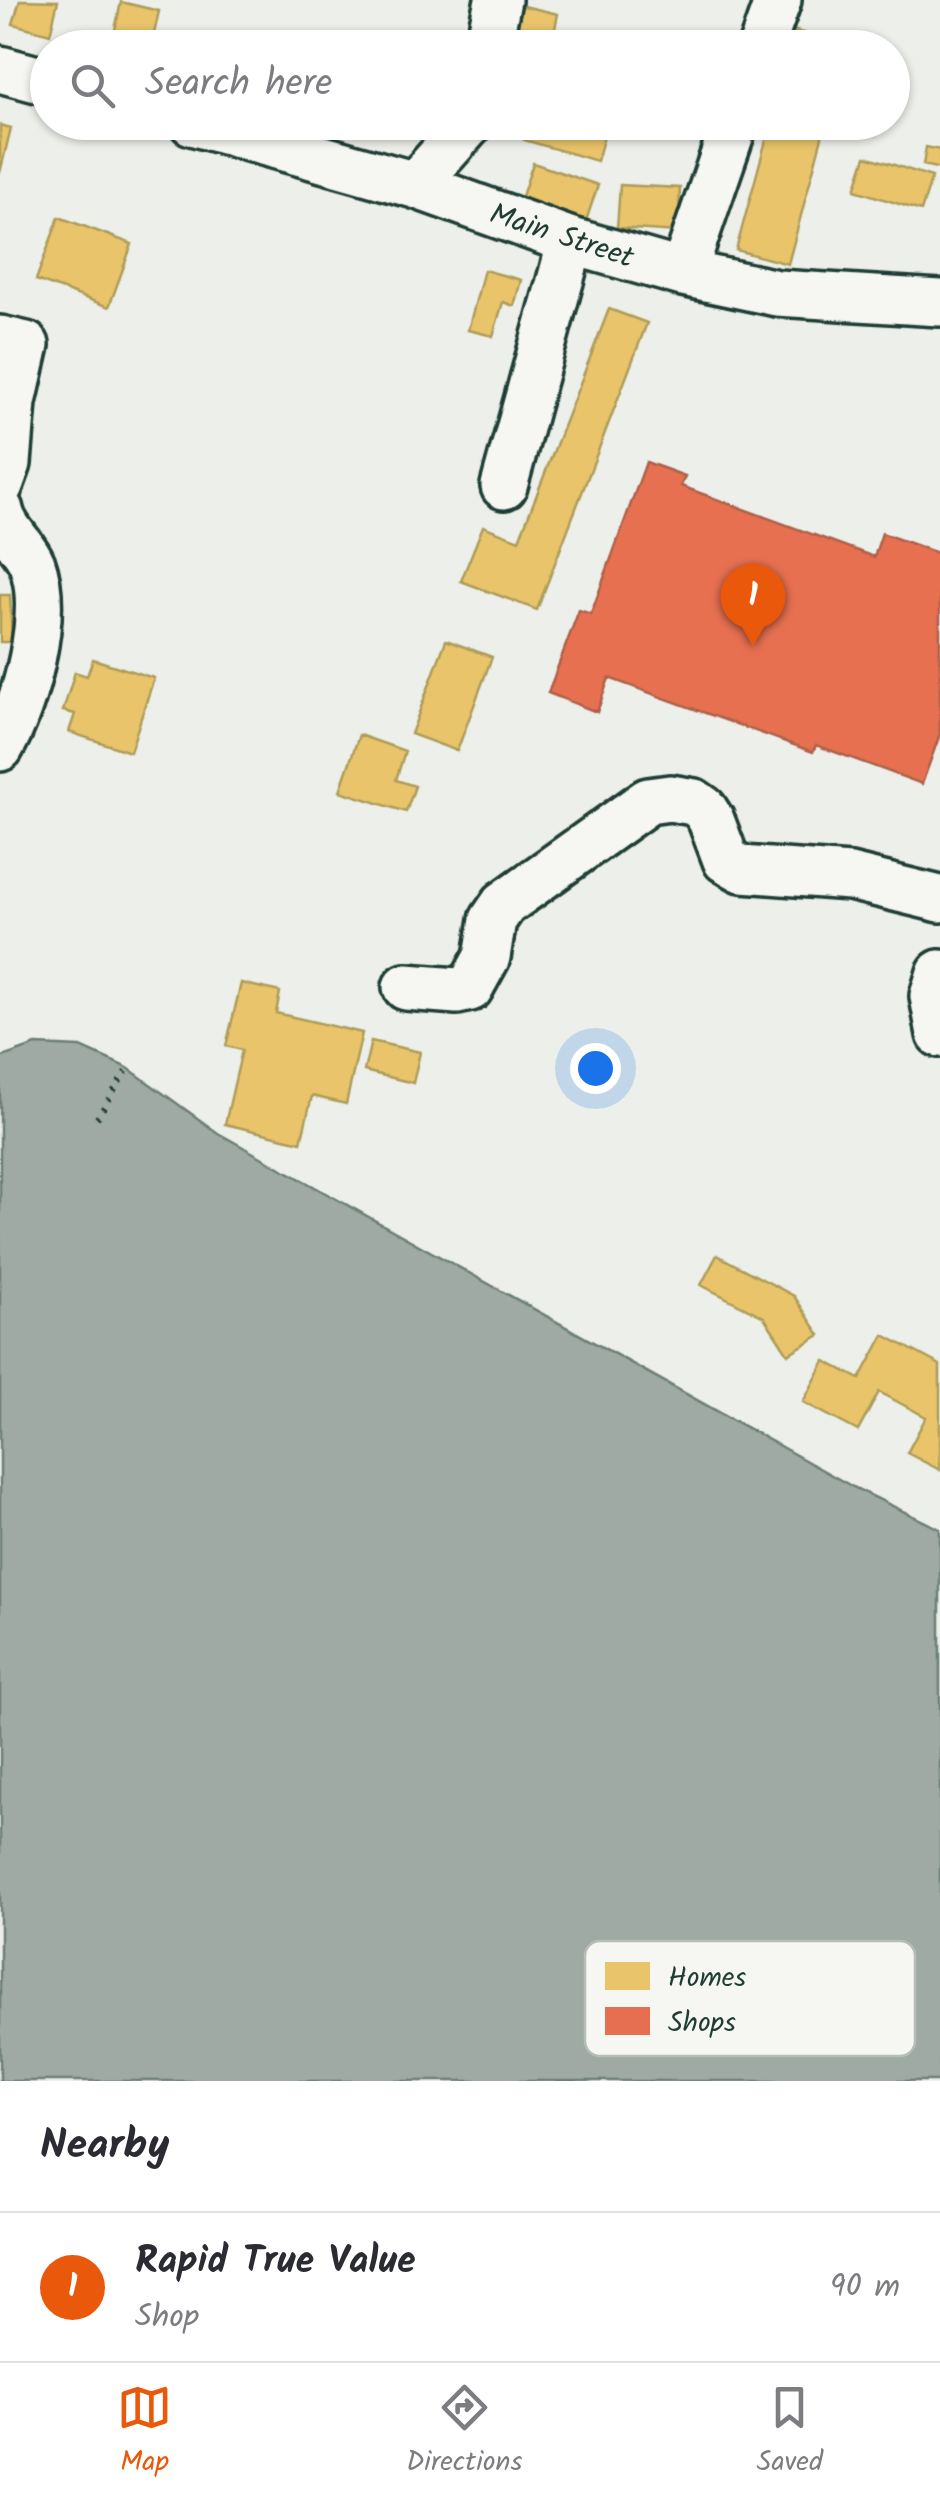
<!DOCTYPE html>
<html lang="en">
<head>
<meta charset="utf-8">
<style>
  body { margin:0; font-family:Kalam,sans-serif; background:#f2f2f3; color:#2b2b33 }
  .you { position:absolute; left:595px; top:1068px; width:35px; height:35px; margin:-25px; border:8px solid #fff; border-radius:50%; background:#1a73e8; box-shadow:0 0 0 15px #1a73e833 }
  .badge { display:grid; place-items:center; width:65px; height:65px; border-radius:50%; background:#ea580c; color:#fff; font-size:32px; font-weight:700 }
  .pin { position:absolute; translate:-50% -82px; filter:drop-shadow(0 2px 5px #0008) }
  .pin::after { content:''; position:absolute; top:52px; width:35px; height:30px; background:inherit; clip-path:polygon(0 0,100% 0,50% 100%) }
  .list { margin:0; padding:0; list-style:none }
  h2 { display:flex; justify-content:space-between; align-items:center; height:130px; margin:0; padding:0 40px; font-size:42px }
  h2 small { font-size:32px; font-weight:400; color:#7c7c81 }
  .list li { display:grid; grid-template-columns:65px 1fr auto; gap:30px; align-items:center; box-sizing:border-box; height:150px; padding:0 40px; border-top:2px solid #e1e1e2 }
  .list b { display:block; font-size:38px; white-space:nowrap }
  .list p { margin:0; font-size:32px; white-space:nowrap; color:#7c7c81 }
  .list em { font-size:32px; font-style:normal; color:#7c7c81 }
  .icon { flex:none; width:55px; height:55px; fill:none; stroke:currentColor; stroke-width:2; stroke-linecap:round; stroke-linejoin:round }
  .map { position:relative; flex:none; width:940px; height:2081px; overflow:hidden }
  .search { position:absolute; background:#fff; box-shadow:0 2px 8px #0004; left:30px; right:30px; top:30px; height:110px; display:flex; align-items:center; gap:25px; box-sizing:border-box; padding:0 35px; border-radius:55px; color:#7c7c81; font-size:38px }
  .sheet { height:280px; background:#fff }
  nav { display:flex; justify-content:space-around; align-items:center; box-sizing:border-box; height:140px; border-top:2px solid #e1e1e2; background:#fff; font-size:28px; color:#7c7c81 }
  nav a { display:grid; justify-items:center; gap:5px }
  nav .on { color:#ea580c }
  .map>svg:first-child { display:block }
  .water { fill:#9faaa4; stroke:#6c7e77; stroke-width:2.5 }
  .homes { fill:#e9c46a; stroke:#ac9c5a; stroke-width:2.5 }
  .shops { fill:#e76f51; stroke:#ab6048; stroke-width:2.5 }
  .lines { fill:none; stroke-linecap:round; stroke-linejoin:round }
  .minor-casing { stroke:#1f3d34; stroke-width:52 }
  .path { stroke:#1f3d34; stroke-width:6; stroke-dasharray:2.5 8; stroke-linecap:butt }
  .minor { stroke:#f6f6f2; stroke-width:45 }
  .labels { text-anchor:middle; stroke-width:10; stroke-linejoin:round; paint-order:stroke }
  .street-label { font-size:30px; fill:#1f3d34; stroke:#f6f6f2 }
  .key { fill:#f6f6f2; stroke:#b6beb9; stroke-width:2.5 }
  .key-label { font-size:28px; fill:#1f3d34 }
</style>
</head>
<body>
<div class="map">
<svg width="940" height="2081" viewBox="0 0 940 2081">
  <rect width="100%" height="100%" fill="#edefea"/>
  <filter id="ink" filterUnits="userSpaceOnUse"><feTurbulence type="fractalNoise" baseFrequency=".01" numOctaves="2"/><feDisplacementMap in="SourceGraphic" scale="20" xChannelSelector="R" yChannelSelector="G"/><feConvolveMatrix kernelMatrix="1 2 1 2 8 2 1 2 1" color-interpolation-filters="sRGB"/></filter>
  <g filter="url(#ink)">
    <!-- water -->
    <path class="water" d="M36,1045L81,1047L128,1068L218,1133L853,1487L940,1529V2081H0V1058Z"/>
    <!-- homes -->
    <path class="homes" d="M20,0L58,1L50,34L13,24Z
      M121,2L159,11L151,48H111Z
      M515,4L558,14L551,48H527L506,43Z
      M796,31L847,45V48H791Z
      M288,122H342L334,153L284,141Z
      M529,122H608L597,161L524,140Z
      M771,122H826L788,264L736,250Z
      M0,125L11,128L0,173Z
      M926,147L940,150V169L923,165Z
      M866,156L932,177L921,211L855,190Z
      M533,163L598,185L582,233L517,211Z
      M620,185L680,188L678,232L617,228Z
      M59,217L132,244L109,307L36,280Z
      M484,270L521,280L514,306L503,302L493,336L468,330Z
      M609,309L647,323L537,610L461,581L483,526L519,540Z
      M0,595H10L12,642H0Z
      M446,640L492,657L457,751L411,734Z
      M93,659L154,678L130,752L69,732L75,714L63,711L75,672L87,676Z
      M359,735L405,751L396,780L415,786L406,812L340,791Z
      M241,983L280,992L276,1013L362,1033L346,1104L312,1096L301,1142L225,1124L242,1050L226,1046Z
      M371,1041L420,1052L413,1083L364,1071Z
      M717,1255L794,1296L820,1335L788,1354L764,1317L701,1285Z
      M884,1335L940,1365V1470L907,1453L926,1417L879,1392L858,1431L803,1402L825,1361L860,1379Z"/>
    <!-- shops -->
    <path class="shops" d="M646,462L685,476L681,486L874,557L882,533L940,554V734L922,784L816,745L813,752L609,678L597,712L548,693L579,610L591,614Z"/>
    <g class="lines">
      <defs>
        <path id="minor" d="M488,48L498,0
          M761,48L778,0
          M0,69L48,82
          M192,122L415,185L571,241L683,273L777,293L940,303
          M415,185L471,122
          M683,273L735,122
          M0,339L26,345L13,402L8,463L0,485
          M504,486L571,241
          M0,510C3,531 24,544 32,564C50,613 26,704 0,748
          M940,973L933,996L940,1034
          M406,987L457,991L470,988L487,957L493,920L504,904L648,801L670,798L694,802L704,809L711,820L726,860L742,869L850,877L940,899"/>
      </defs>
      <!-- minor casing -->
      <use href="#minor" class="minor-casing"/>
      <!-- path -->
      <path class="path" d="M97,1118L128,1068"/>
      <!-- minor -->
      <use href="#minor" class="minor"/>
    </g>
  </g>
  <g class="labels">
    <!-- street labels -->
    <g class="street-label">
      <text transform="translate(562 235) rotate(18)" y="10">Main Street</text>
    </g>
  </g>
  <!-- legend -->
  <rect x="585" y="1941" width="330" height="115" rx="15" class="key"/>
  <rect x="605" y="1962" width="45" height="28" fill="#e9c46a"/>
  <rect x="605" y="2007" width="45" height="28" fill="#e76f51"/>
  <g class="key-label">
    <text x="668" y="1986">Homes</text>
    <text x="668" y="2031">Shops</text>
  </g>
</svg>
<div class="you"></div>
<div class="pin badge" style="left:753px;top:646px">1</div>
<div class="search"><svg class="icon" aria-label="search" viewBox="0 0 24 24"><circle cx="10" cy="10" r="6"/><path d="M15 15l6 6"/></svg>Search here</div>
</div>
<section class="sheet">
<h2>Nearby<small></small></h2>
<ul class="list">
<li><span class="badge">1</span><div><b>Rapid True Value</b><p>Shop</p></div><em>90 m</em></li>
</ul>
</section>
<nav>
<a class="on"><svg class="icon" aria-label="map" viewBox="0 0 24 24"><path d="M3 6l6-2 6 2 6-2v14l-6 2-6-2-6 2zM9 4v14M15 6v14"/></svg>Map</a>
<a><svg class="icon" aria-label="directions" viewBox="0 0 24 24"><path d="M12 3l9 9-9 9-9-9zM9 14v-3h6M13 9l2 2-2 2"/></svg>Directions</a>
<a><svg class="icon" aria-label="saved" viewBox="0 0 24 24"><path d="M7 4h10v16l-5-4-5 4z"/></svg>Saved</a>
</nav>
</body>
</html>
